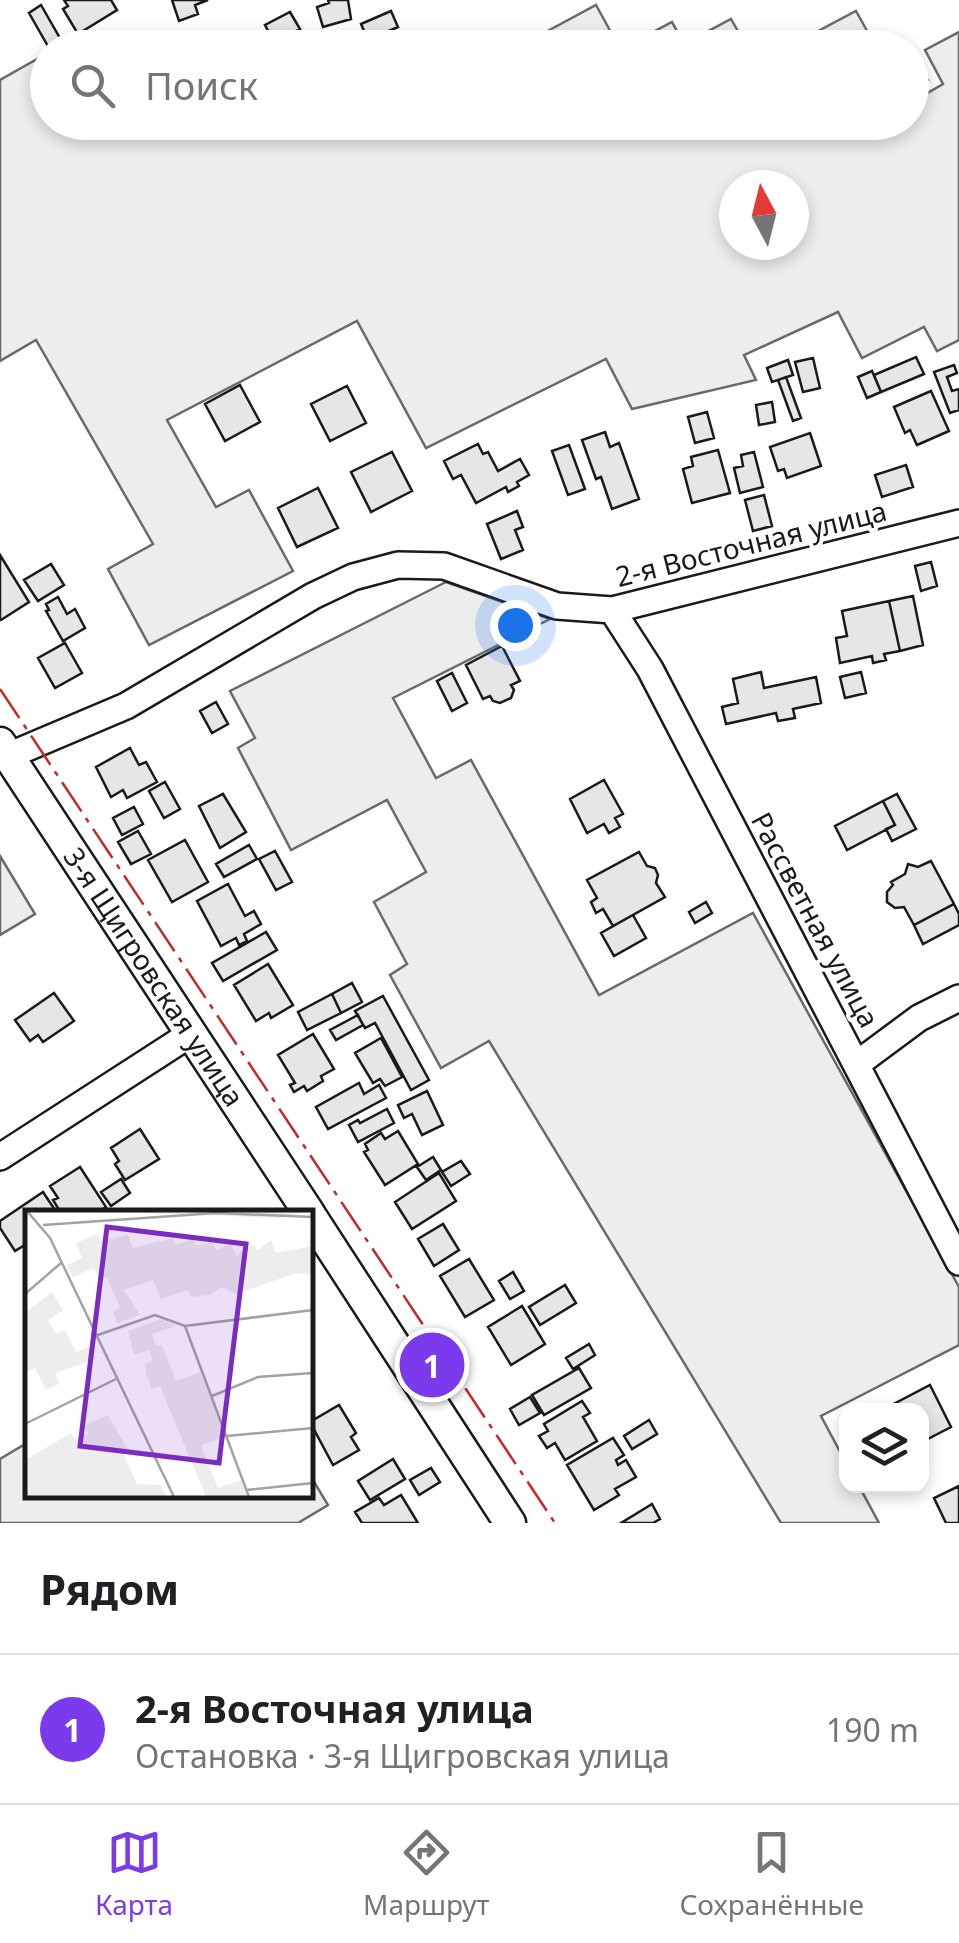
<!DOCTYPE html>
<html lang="ru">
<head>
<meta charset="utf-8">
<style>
  body { margin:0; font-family:"Noto Sans",sans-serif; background:#f2f2f2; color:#202124 }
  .controls { position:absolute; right:30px; bottom:30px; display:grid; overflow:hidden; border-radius:20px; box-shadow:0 5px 15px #0003 }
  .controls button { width:90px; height:90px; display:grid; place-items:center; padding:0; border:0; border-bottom:2px solid #e0e0e0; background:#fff; color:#202124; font:50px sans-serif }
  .compass { position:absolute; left:719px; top:170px; width:90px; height:90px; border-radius:50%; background:#fff; box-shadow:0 5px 15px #0003; rotate:353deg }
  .you { position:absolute; left:515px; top:625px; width:35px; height:35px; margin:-25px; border:8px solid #fff; border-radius:50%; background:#1a73e8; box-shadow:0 0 0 15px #1a73e833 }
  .badge { display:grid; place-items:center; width:65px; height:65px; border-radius:50%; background:#7c3aed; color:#fff; font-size:32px; font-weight:700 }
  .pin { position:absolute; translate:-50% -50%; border:5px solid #fff; box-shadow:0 2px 10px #0006 }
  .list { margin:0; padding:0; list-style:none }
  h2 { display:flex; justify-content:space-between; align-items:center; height:130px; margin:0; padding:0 40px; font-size:42px }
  h2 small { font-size:32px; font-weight:400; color:#757577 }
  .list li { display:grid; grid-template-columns:65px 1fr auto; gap:30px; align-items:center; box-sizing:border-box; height:150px; padding:0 40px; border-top:2px solid #e0e0e0 }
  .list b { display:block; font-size:38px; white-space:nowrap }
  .list p { margin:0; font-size:32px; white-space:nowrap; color:#757577 }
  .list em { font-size:32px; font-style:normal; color:#757577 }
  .icon { flex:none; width:55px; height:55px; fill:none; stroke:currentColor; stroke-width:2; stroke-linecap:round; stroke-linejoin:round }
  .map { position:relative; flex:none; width:959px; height:1523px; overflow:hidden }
  .search { position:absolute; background:#fff; box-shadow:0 5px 15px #0003; left:30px; right:30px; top:30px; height:110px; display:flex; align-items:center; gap:25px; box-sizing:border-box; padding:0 35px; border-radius:55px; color:#757577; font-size:38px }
  .sheet { height:280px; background:#fff }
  nav { display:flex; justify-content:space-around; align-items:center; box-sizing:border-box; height:140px; border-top:2px solid #e0e0e0; background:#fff; font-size:28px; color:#757577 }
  nav a { display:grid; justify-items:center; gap:5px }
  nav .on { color:#7c3aed }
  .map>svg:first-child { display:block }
  .built { fill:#ededed; stroke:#6a6a6a; stroke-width:2.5; fill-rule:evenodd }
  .building { fill:#e6e6e6; stroke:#1a1a1a; stroke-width:2.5 }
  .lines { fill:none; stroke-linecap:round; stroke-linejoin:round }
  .minor-casing { stroke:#1a1a1a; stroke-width:30 }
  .tertiary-casing { stroke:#1a1a1a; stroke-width:35 }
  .minor { stroke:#fff; stroke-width:25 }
  .tertiary { stroke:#fff; stroke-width:30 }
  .power { stroke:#c62828; stroke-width:2.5; stroke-dasharray:35 8 5 8; stroke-linecap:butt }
  .labels { text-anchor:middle; stroke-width:8; stroke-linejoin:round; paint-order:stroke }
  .street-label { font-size:28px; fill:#1a1a1a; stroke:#fff }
  .inset-road { fill:none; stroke:#a3a3a3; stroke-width:2.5 }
  .view { fill:#7b2cbf; fill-opacity:0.15; stroke:#7b2cbf; stroke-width:5 }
  .inset-edge { fill:none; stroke:#1a1a1a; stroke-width:5 }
</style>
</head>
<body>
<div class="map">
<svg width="959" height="1523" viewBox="0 0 959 1523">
  <rect width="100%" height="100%" fill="#fff"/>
  <!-- built -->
  <path class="built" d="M596,5L619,47H518Z
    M856,11L876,47H788Z
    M731,19L747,47H625L672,22L684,44Z
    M959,32V340L937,351L924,327L862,358L838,312L744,355L756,380L632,409L606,359L426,448L357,321L167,420L216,507L249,490L293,571L149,645L108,569L153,544L36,340L0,361V80L39,58L47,73L48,122H912V102L943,84L925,50ZM734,185H794V245H734Z
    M446,582L550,619L393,698L436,778L471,760L599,995L753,913L959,1287V1345L821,1416L846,1463V1486H859L879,1523H781L489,1041L441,1068L390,975L407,964L374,902L426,872L387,800L291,850L238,748L255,738L230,691Z
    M0,856L35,914L0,935Z
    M27,1443L28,1496H310V1475L328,1505L298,1523H0V1459Z"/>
  <!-- building -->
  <path class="building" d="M64,0H111L117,10L78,34L63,9L68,6Z
    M172,0H208L195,5L198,14L179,21Z
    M328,0H348L351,19L323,27L317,7L329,3Z
    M41,5L65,47L49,48L29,13Z
    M391,11L398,27L368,40L361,24Z
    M290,12L300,29L274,42L265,25Z
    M916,60L928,80L912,89V62Z
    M916,357L924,374L881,392L874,375Z
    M813,358L820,388L803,392L795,362Z
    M788,360L793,375L772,382L767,368Z
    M954,365L957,373L947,377L952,391L959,389V410L950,413L934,372Z
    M872,371L881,392L867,398L858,377Z
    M786,377L801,418L793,421L778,380Z
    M240,385L260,422L225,441L205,404Z
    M347,386L366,423L330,441L311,404Z
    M931,391L949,431L917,445L910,430L905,433L894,407Z
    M772,402L775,422L759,425L756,405Z
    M707,412L714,438L695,443L688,417Z
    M605,432L610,447L619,443L639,499L612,509L601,477L596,479L582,440Z
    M810,433L821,466L787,478L784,469L778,471L770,447Z
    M478,444L483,454L488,452L498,471L520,459L529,475L517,482L519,486L508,492L506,487L476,503L461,475L453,479L444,461Z
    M569,445L585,489L568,495L552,451Z
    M718,450L730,493L692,503L683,469L693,466L691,457Z
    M392,452L412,491L371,512L351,472Z
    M754,452L763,487L740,493L734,468L743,466L741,455Z
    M906,465L913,487L882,497L875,475Z
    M318,488L338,528L297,547L278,508Z
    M764,495L772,526L753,531L745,500Z
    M517,511L523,527L515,530L523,550L501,559L487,524Z
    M0,555L29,602L1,620L0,619Z
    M931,562L937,586L921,591L915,566Z
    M51,564L64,585L38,601L24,580Z
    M913,596L923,645L900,651L889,601Z
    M58,597L67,614L75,609L85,628L63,641L46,611L49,610L46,604Z
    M889,601L900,651L884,654L886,660L873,663L872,656L840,663L836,638L847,636L842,611Z
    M65,643L82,673L55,688L38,658Z
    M502,646L520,681L511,685L514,690L511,698L500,703L493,701L490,696L483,699L466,665Z
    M761,672L764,688L816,677L821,703L793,709L795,718L778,721L776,713L726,724L722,707L738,703L733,679Z
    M861,672L866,693L845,698L840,677Z
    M452,673L467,703L452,711L437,681Z
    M216,702L228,724L212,733L200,711Z
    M130,748L139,765L146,762L157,782L127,798L123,790L111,797L96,767Z
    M604,780L623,814L615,818L620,827L609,833L604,824L587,833L570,799Z
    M165,782L180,809L164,818L149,791Z
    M223,794L246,832L220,848L199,806Z
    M897,794L916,829L892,841L886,829L895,825L883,801Z
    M883,801L895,825L847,850L835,826Z
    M134,807L143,824L122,835L113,818Z
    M138,831L151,854L131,864L118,842Z
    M185,840L208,882L172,902L148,860Z
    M249,845L257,859L224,877L216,864Z
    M275,851L292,882L276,890L259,859Z
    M639,852L647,866L655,868L658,875L656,883L665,897L613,926L603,909L596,913L591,902L597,898L587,880Z
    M931,861L954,904L914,925L904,907L895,908L887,902V892L893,885L891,882L905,874L908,864L918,867Z
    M228,884L245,916L254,911L261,924L244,934L247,941L239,945L236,938L221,946L197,901Z
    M706,902L712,913L695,923L689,912Z
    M954,904L959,914V925L923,944L914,925Z
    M633,915L646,938L614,956L601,933Z
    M266,932L277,950L223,981L212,963Z
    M268,964L293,1005L271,1018L269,1013L256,1021L234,985Z
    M352,983L362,1002L341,1013L332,994Z
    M54,993L74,1021L43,1042L38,1035L30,1041L15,1020Z
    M332,994L341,1013L307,1030L298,1012Z
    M383,996L429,1080L411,1090L375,1023L365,1028L355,1011Z
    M358,1015L363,1025L336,1040L330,1030Z
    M313,1034L334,1069L321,1076L323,1081L307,1091L304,1086L294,1092L290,1085L295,1083L278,1055Z
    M381,1038L402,1077L385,1086L380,1079L373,1083L355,1053Z
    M359,1083L364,1094L379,1085L386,1098L328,1129L316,1107Z
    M427,1091L443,1125L422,1135L412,1114L404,1118L398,1105Z
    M387,1109L394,1123L358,1142L349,1125L358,1120L360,1123Z
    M140,1129L159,1159L125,1180L115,1164L119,1161L111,1148Z
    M398,1131L418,1164L385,1185L364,1152L368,1150L365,1144L381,1133L385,1139Z
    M433,1157L441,1170L426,1180L417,1167Z
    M461,1161L470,1174L451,1186L442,1172Z
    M80,1167L106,1207L96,1213H61L53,1200L58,1198L50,1186Z
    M439,1173L456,1201L412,1229L395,1202Z
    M121,1179L130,1193L111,1206L101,1192Z
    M43,1192L57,1213H28V1243L15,1251L0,1228V1221Z
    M443,1224L459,1250L434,1266L418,1239Z
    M469,1259L494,1300L465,1317L440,1276Z
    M513,1272L524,1291L510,1299L499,1281Z
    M565,1285L576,1303L540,1325L529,1307Z
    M522,1306L545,1344L511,1365L488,1327Z
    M589,1344L595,1355L573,1369L566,1358Z
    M579,1368L591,1388L544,1415L532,1395Z
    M930,1385L951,1427L922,1442V1410H890L888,1407Z
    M530,1397L540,1413L519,1425L510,1409Z
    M582,1401L590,1413L583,1417L597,1441L565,1460L555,1443L547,1448L539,1436L548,1431L544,1424Z
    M339,1405L356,1433L351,1437L359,1450L333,1465L310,1422Z
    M649,1420L657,1434L632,1449L624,1436Z
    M613,1438L624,1455L616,1460L618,1465L626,1460L636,1477L615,1489L619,1495L594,1510L567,1465Z
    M393,1459L405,1479L370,1500L358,1481Z
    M431,1468L440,1482L419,1495L410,1480Z
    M959,1486V1523H946L934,1498Z
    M401,1495L418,1523H362L355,1512L379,1498L384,1505Z
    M652,1504L660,1519L653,1523H621Z"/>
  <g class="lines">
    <defs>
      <path id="minor" d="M612,610L650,669L959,1262
        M8,756L126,706L313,596L353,577L398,565L444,566L557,606L612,610L959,523
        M857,1064L919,1018L959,998
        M0,1157L192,1033"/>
      <g id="tertiary">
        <path id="s1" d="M0,743L309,1213"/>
        <path d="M310,1215L510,1523"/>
      </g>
    </defs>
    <!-- minor casing -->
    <use href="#minor" class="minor-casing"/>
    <!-- tertiary casing -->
    <use href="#tertiary" class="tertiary-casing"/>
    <!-- minor -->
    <use href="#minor" class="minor"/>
    <!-- tertiary -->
    <use href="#tertiary" class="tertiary"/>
    <!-- power -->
    <path class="power" d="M0,689L555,1523"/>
  </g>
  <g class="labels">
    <!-- street labels -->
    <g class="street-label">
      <text transform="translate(751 544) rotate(-14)" y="10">2-я Восточная улица</text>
      <text transform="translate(815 920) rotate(62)" y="10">Рассветная улица</text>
      <text dy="10" stroke="none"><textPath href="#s1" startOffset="280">3-я Щигровская улица</textPath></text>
    </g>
  </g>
  <!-- overview -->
  <g transform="translate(25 1210)">
    <rect width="288" height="288" fill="#fff"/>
    <path d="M287,0L256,8L58,1L60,0ZM72,24L75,31L103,25L108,38L148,28L151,35L168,28L171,35L187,33L191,40L206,34L212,48L215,41L229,35L232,41L246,30L251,43L287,36V65L272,63L211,84L197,77L185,85L166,87L163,80L136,89L128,70L99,80L115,105L92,113L88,101L95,98L82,67L75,69L69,58L48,67L42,55L57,48L51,33ZM27,82L38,100L23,110L31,124L40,120L51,142L65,136L71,149L30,163L34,174L21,180L10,158L0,162V103ZM136,109L151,116L127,124L131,136L137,135L151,171L175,162L201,226L176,236L193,278L216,270L222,287H181L135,176L127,179L121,164L120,154L128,150L124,140L109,145L103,121ZM83,205L103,240L98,243L112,274L136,275L142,287H0V250L46,223L50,230L63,224L60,215Z" fill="#ededed"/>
    <path class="inset-road" d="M1,0L25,28L149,287M18,15L191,3L288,7M0,84L36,53M160,116L224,287M70,126L130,105L160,116L288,100M187,186L233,167L288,163M0,214L91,169M202,226L288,218M221,280L288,273"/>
    <path class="view" d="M82,17L221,34L194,253L55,236Z"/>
    <rect width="288" height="288" class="inset-edge"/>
  </g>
</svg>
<div class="controls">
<button><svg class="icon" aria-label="layers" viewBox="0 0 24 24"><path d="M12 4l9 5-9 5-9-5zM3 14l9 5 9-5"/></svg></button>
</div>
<svg class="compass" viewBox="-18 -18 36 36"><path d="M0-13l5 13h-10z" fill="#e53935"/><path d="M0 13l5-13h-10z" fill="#757577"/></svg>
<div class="you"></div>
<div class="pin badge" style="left:432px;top:1365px">1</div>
<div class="search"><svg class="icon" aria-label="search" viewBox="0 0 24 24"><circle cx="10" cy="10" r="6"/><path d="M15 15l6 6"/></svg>Поиск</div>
</div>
<section class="sheet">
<h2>Рядом<small></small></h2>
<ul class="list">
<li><span class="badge">1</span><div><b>2-я Восточная улица</b><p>Остановка · 3-я Щигровская улица</p></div><em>190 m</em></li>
</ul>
</section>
<nav>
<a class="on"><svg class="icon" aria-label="map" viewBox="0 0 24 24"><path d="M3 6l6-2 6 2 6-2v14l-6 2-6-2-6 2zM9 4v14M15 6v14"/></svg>Карта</a>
<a><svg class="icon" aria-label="directions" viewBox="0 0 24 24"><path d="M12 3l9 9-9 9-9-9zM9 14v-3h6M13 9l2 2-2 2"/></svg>Маршрут</a>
<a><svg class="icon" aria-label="saved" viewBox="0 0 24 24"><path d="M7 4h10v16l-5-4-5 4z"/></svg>Сохранённые</a>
</nav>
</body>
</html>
